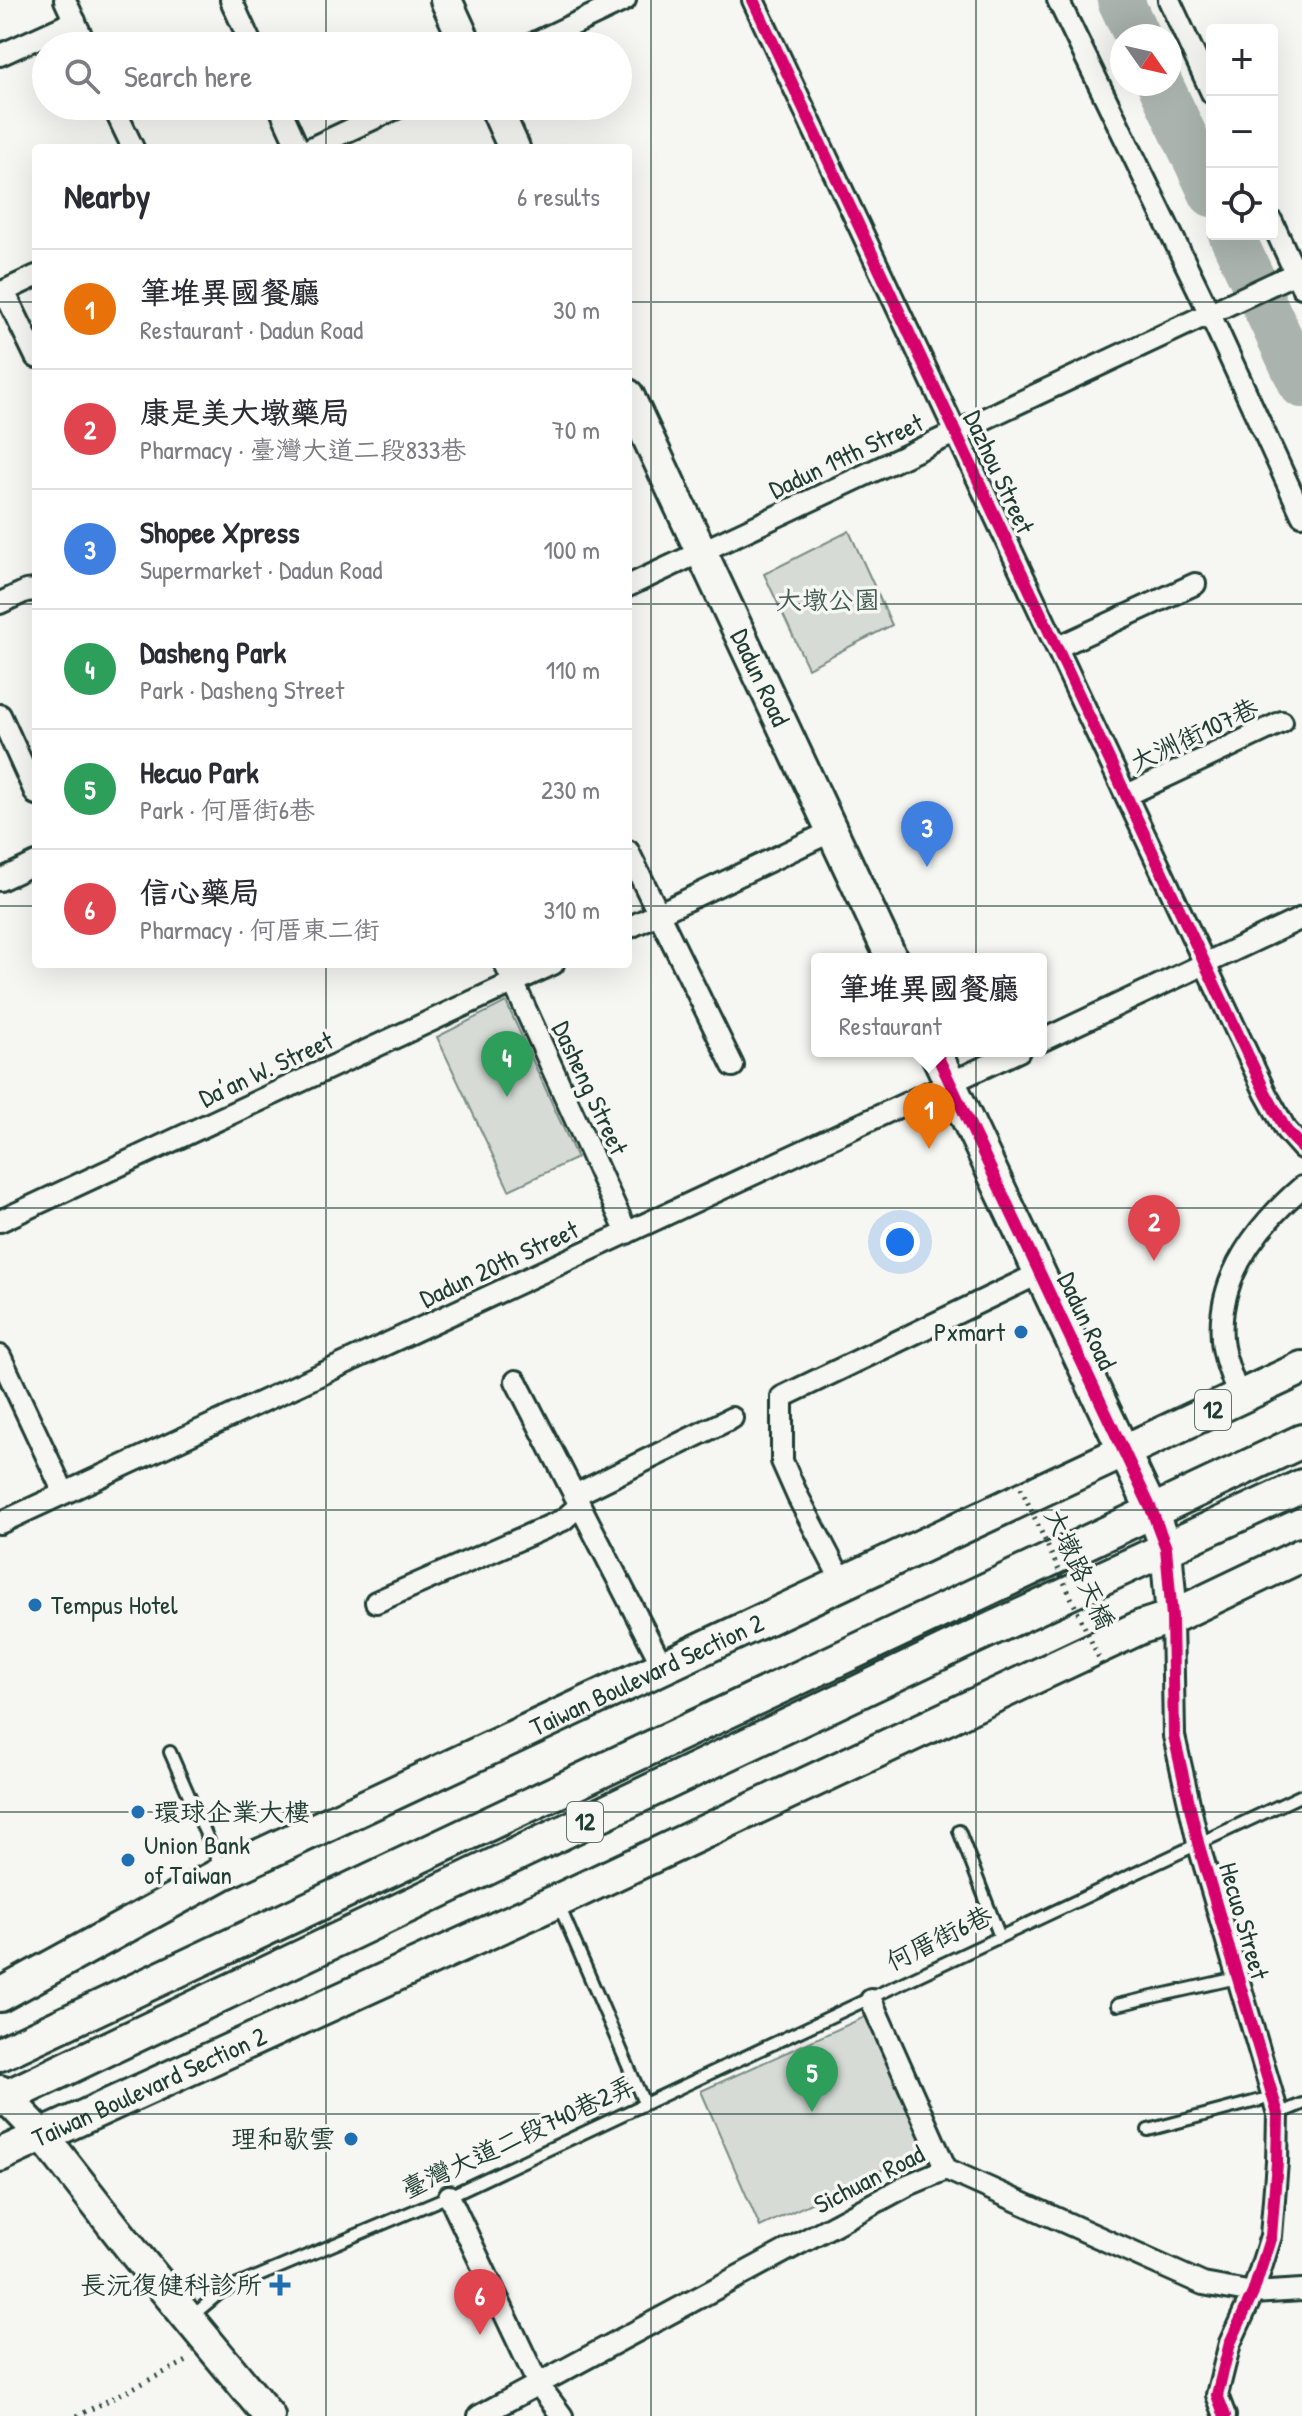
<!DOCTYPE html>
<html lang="en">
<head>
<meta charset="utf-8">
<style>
  body { margin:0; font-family:"Patrick Hand","LXGW WenKai TC",sans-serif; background:#f7f7f7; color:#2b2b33 }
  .controls { position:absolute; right:24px; top:24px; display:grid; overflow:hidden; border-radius:8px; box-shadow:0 8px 32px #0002 }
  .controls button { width:72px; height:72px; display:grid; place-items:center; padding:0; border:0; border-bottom:2px solid #e1e1e2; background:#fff; color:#2b2b33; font:40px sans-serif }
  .compass { position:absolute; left:1110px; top:24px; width:72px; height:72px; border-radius:50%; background:#fff; box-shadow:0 8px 32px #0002; rotate:124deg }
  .you { position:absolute; left:900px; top:1242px; width:28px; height:28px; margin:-20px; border:6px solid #fff; border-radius:50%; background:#1a73e8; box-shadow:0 0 0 12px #1a73e833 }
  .badge { display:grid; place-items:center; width:52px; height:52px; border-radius:50%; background:#b45309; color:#fff; font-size:26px; font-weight:700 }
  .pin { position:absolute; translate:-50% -66px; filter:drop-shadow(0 2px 4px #0008) }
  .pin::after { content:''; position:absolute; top:42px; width:28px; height:24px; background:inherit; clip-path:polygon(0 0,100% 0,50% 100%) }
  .popup { position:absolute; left:811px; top:953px; width:236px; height:104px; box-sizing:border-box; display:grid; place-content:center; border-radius:8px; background:#fff; filter:drop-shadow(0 2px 6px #0005); font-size:26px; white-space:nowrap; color:#7c7c81 }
  .popup b { font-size:30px; color:#2b2b33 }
  .popup::after { content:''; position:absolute; left:50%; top:100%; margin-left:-16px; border:16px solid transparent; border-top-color:#fff }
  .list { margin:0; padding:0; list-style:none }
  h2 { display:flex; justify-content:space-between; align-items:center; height:104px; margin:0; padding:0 32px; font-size:34px }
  h2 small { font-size:26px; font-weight:400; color:#7c7c81 }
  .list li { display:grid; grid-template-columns:52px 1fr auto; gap:24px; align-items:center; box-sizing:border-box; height:120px; padding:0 32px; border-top:2px solid #e1e1e2 }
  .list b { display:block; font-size:30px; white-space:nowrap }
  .list p { margin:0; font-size:26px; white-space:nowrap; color:#7c7c81 }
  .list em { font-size:26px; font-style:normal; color:#7c7c81 }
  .icon { flex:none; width:44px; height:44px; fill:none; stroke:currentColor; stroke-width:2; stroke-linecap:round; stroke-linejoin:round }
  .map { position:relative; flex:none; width:1302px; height:2416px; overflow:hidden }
  .search { position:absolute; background:#fff; box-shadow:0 8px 32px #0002; left:32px; top:32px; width:600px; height:88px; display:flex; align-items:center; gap:20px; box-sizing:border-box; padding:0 28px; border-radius:44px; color:#7c7c81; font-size:30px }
  .panel { position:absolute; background:#fff; box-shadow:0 8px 32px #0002; left:32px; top:144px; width:600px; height:824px; border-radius:8px }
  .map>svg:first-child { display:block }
  .green { fill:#d6dbd6; stroke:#7a8c85; stroke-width:2 }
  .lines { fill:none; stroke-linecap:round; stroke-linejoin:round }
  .river { stroke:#aab3ae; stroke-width:46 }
  .lane-casing { stroke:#1f3d34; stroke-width:16 }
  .street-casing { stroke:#1f3d34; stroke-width:26 }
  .secondary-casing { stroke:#1f3d34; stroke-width:36 }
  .primary-casing { stroke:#1f3d34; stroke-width:38 }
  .path { stroke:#1f3d34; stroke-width:5; stroke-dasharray:2 6; stroke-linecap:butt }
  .lane { stroke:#f6f6f2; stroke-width:10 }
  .street { stroke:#f6f6f2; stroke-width:20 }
  .secondary { stroke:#f6f6f2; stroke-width:30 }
  .primary { stroke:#f6f6f2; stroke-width:32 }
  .path-bridge { stroke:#1f3d34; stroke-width:5; stroke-dasharray:2 6; stroke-linecap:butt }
  .cycleway-casing { stroke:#f6f6f2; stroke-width:17 }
  .cycleway { stroke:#d6006c; stroke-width:12 }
  .grid { fill:none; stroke:#1f3d34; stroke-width:2; stroke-opacity:0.55 }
  .poi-dot { fill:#1f6fb2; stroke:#f6f6f2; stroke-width:3 }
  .labels { text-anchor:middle; stroke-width:7; stroke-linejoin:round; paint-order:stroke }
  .shield { fill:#f6f6f2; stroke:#60746d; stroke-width:2 }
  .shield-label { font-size:24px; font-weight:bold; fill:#1f3d34 }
  .street-label { font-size:26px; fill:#1f3d34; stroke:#f6f6f2 }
  .park-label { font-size:26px; fill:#445d54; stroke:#f6f6f2 }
  .poi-label { font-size:26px; fill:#1f3d34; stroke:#f6f6f2; text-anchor:end }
</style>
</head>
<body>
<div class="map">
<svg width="1302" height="2416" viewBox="0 0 1302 2416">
  <rect width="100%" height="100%" fill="#f6f6f2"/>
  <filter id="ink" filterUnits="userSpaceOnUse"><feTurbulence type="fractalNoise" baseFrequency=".0125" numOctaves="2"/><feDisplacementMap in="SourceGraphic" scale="16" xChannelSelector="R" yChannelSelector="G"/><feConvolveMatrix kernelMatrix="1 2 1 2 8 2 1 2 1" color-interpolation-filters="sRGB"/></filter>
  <g filter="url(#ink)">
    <!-- green -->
    <path class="green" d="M849,531L892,625L808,668L764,574Z
      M506,1002L577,1158L509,1190L437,1037Z
      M869,2015L925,2141L923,2148L916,2154L760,2227L701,2091Z"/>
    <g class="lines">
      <!-- river -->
      <path class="river" d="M1120,0L1137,36
        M1160,84L1212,194
        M1231,234L1302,385"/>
      <defs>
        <path id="lane" d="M170,1752L222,1871
          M959,1831L1000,1937
          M558,1903L644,2103
          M1117,2005L1237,1978
          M1278,2114L1302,2104
          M1148,2130L1272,2097
          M192,2316L221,2292L449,2196L1302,1795"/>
        <path id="street" d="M65,0L86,46
          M231,0L252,46
          M753,0L1266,1094L1286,1130L1302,1148
          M1058,0L1210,314L1302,515
          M1169,0L1212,93
          M528,46L625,0
          M0,55L75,21
          M113,106L133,148
          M279,106L298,148
          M311,148L401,106
          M1272,222L1302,287
          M4,291L36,357
          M0,293L36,276
          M628,586L1302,270
          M0,603L26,591L36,590
          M1058,647L1195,584
          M0,715L36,794
          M1127,795L1282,722
          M628,851L733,1066
          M0,880L36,863
          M628,928L832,831
          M505,964L627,1233
          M1041,1041L1302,918
          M0,1221L553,964
          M0,1356L64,1493
          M516,1381L663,1667
          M1239,1398C1233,1379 1223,1358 1222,1339C1217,1276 1258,1225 1302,1187
          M575,1495L732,1418
          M0,1523L1019,1051
          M843,1583L798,1497L782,1461V1397L1040,1273
          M376,1602L563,1520L580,1505
          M1172,1617L1174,1736L1198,1843L1278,2114L1277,2162L1271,2236L1253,2293L1230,2343L1217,2395L1225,2416
          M871,2000L946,2169
          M449,2196L538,2384L562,2416
          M479,2416L908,2185L946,2169L1203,2284L1253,2293L1302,2290"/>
        <g id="secondary">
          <path d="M446,0L467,46"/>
          <path d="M495,106L514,148"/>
          <path id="s1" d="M628,395L892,959"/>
          <path d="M935,1051L1152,1511L1166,1548L1172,1617"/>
          <path d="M0,2091L44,2137L136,2255L269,2416"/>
        </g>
        <g id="primary">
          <path id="s2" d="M0,1995L223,1873L1302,1368"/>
          <path d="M0,2054L1302,1441"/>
          <path d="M0,2100L959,1644L1302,1486"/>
          <path id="s3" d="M0,2155L557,1901L1141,1627L1172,1617L1302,1555"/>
        </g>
      </defs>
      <!-- lane casing -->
      <use href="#lane" class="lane-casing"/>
      <!-- street casing -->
      <use href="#street" class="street-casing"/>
      <!-- secondary casing -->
      <use href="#secondary" class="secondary-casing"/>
      <!-- primary casing -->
      <use href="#primary" class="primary-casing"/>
      <!-- path -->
      <path class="path" d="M77,2416L191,2359"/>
      <!-- lane -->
      <use href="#lane" class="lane"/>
      <!-- street -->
      <use href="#street" class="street"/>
      <!-- secondary -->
      <use href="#secondary" class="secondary"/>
      <!-- primary -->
      <use href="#primary" class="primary"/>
      <!-- path-bridge -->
      <path class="path-bridge" d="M1021,1488L1103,1667"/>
      <defs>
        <path id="cycleway" d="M753,0L1266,1094L1286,1130L1302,1148
          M935,1051L1152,1511L1166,1548L1172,1617L1174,1736L1198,1843L1278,2114L1277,2162L1271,2236L1253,2293L1230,2343L1217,2395L1225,2416"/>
      </defs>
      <!-- cycleway casing -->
      <use href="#cycleway" class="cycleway-casing"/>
      <!-- cycleway -->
      <use href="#cycleway" class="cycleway"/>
    </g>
  </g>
  <!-- grid -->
  <path class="grid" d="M326,0V46M651,0V2416M976,0V2416M326,106V148M0,302H36M628,302H1302M0,604H36M628,604H1302M0,906H36M628,906H1302M326,964V2416M0,1208H1302M0,1510H1302M0,1812H1302M0,2114H1302"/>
  <!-- markers -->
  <g class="poi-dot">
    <circle cx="1021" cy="1332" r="8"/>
    <circle cx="35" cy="1605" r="8"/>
    <circle cx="138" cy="1812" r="8"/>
    <circle cx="128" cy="1860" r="8"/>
    <circle cx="351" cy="2139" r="8"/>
    <path d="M276 2273h8v8h8v8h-8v8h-8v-8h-8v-8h8z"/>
  </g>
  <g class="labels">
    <!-- shield labels -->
    <g class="shield">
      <rect x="1195" y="1390" width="36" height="40" rx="6"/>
      <rect x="567" y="1802" width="36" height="40" rx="6"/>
    </g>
    <g class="shield-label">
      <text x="1213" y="1418">12</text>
      <text x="585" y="1830">12</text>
    </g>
    <!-- street labels -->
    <g class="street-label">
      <text transform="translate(846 456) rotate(-25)" y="9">Dadun 19th Street</text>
      <text transform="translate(999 472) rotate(65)" y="9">Dazhou Street</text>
      <text dy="9" stroke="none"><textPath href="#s1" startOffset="312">Dadun Road</textPath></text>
      <text transform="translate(1194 735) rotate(-25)" y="9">大洲街107巷</text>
      <text transform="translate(266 1069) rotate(-25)" y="9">Da’an W. Street</text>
      <text transform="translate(590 1088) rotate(65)" y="9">Dasheng Street</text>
      <text transform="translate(499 1264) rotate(-25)" y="9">Dadun 20th Street</text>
      <text transform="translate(1087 1321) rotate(65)" y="9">Dadun Road</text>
      <text transform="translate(1080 1569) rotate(65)" y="9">大墩路天橋</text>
      <text dy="9" stroke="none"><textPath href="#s2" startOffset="722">Taiwan Boulevard Section 2</textPath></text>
      <text transform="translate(1244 1921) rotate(74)" y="9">Hecuo Street</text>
      <text transform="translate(939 1938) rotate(-26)" y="9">何厝街6巷</text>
      <text dy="9" stroke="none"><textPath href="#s3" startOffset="164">Taiwan Boulevard Section 2</textPath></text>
      <text transform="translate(518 2137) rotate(-25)" y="9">臺灣大道二段740巷2弄</text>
      <text transform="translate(869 2179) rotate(-27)" y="9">Sichuan Road</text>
    </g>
    <!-- park labels -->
    <g class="park-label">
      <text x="828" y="609">大墩公園</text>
    </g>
    <!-- poi labels -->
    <g class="poi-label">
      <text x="1005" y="1341">Pxmart</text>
      <text x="51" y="1614" text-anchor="start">Tempus Hotel</text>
      <text x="154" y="1821" text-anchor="start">環球企業大樓</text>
      <text x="144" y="1854" text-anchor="start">Union Bank<tspan x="144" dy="30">of Taiwan</tspan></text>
      <text x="335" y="2148">理和歇雲</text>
      <text x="262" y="2294">長沅復健科診所</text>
    </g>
  </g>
</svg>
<div class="controls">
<button>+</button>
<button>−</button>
<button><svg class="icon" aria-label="locate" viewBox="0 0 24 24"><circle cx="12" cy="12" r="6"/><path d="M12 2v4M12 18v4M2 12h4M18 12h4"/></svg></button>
</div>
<svg class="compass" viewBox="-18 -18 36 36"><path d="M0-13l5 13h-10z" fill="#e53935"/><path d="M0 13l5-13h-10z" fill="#7c7c81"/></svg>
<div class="you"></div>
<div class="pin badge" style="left:929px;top:1149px;background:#e8710a">1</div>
<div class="popup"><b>筆堆異國餐廳</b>Restaurant</div>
<div class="pin badge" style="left:1154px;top:1261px;background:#e0444e">2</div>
<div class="pin badge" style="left:927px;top:867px;background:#3f7fe0">3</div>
<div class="pin badge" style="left:507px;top:1097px;background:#2e9e5b">4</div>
<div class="pin badge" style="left:812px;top:2112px;background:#2e9e5b">5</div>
<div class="pin badge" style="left:480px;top:2335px;background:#e0444e">6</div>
<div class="search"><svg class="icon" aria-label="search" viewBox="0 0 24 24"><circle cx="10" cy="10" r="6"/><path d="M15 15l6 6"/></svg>Search here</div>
<section class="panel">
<h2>Nearby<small>6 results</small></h2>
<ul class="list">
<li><span class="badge" style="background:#e8710a">1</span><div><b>筆堆異國餐廳</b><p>Restaurant · Dadun Road</p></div><em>30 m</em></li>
<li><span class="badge" style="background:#e0444e">2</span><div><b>康是美大墩藥局</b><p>Pharmacy · 臺灣大道二段833巷</p></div><em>70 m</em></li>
<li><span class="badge" style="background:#3f7fe0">3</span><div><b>Shopee Xpress</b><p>Supermarket · Dadun Road</p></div><em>100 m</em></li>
<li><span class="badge" style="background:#2e9e5b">4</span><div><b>Dasheng Park</b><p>Park · Dasheng Street</p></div><em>110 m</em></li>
<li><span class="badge" style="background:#2e9e5b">5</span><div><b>Hecuo Park</b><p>Park · 何厝街6巷</p></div><em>230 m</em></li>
<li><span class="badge" style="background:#e0444e">6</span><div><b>信心藥局</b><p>Pharmacy · 何厝東二街</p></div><em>310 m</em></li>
</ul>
</section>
</div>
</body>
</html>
